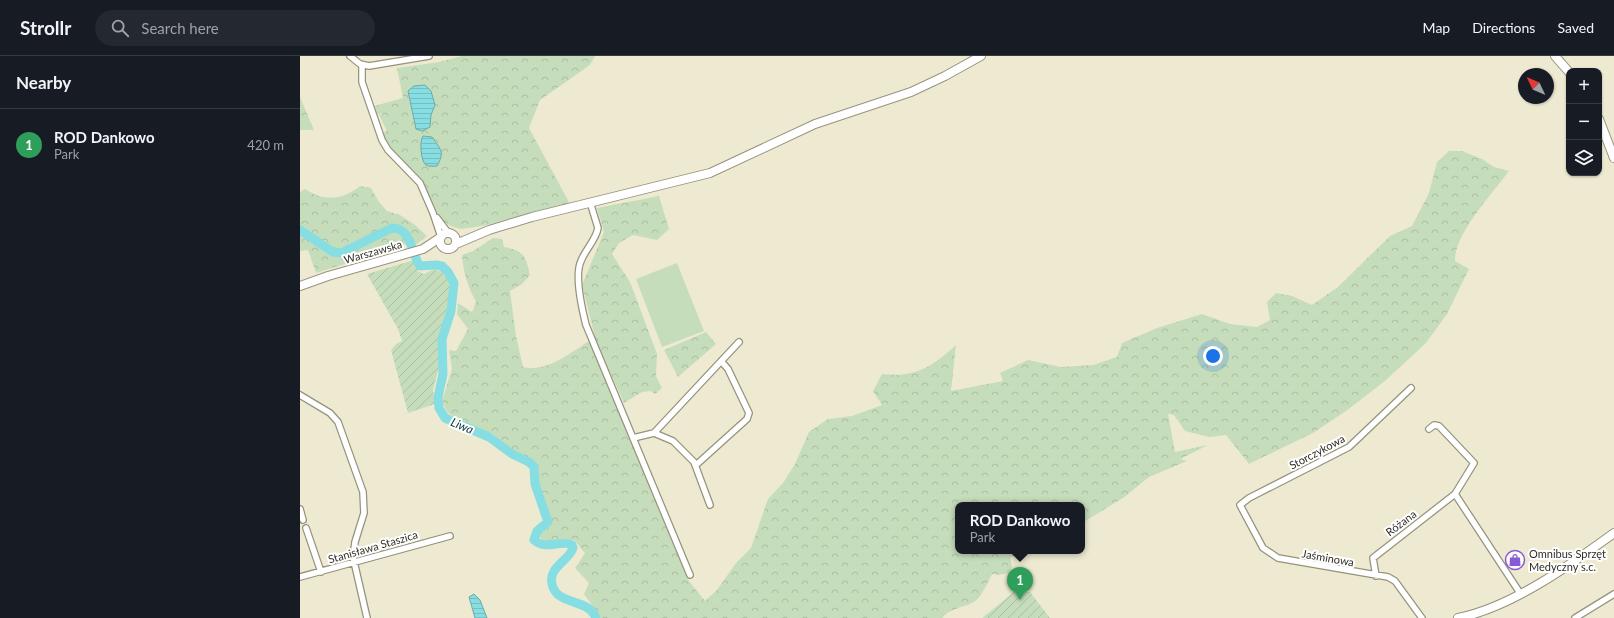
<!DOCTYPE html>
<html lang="en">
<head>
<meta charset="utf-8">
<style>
  body { margin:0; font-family:Lato,sans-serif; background:#242831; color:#f1f3f6 }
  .controls { position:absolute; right:12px; top:12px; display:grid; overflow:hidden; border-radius:8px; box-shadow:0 1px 3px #0004 }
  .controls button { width:36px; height:36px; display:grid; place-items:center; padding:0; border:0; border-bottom:1px solid #363941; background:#171b24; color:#f1f3f6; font:20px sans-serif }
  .compass { position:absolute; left:1218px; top:12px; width:36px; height:36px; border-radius:50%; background:#171b24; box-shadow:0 1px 3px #0004; rotate:314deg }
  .you { position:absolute; left:913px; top:300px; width:14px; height:14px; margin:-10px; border:3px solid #fff; border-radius:50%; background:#1a73e8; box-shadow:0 0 0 6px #1a73e833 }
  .badge { display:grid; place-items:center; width:26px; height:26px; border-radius:50%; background:#885bd5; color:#fff; font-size:13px; font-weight:700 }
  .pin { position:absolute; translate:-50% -33px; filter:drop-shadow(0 1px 2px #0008) }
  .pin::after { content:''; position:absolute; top:21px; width:14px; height:12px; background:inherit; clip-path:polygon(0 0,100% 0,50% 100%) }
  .popup { position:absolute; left:655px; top:446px; width:130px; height:52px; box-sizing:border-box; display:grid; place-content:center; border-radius:8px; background:#171b24; filter:drop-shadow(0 1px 3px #0005); font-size:13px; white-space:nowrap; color:#9ea1a6 }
  .popup b { font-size:15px; color:#f1f3f6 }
  .popup::after { content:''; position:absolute; left:50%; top:100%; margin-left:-8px; border:8px solid transparent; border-top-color:#171b24 }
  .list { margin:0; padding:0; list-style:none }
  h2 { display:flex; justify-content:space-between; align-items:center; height:52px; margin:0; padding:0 16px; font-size:17px }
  h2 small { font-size:13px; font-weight:400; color:#9ea1a6 }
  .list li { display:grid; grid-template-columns:26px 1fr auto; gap:12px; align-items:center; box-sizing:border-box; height:72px; padding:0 16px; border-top:1px solid #363941 }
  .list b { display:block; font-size:15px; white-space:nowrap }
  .list p { margin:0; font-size:13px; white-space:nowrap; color:#9ea1a6 }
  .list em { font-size:13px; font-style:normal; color:#9ea1a6 }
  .icon { flex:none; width:22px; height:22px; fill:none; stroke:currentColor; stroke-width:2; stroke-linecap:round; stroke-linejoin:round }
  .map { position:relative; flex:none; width:1314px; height:562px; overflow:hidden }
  header { display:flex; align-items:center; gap:24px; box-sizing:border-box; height:56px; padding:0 20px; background:#171b24; border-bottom:1px solid #363941 }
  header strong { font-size:19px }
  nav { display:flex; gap:22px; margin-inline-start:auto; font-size:14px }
  .search { width:280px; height:36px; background:#242831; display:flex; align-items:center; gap:10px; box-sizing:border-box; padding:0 14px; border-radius:22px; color:#9ea1a6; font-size:15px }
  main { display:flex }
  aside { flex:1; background:#171b24 }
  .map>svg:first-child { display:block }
  .grass { fill:#c6ddbb }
  .forest { fill:url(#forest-crowns) }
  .garden { fill:url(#garden-furrows) }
  .water { fill:url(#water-rules); stroke:#6da9a9 }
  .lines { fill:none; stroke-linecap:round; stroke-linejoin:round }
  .river { stroke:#87dee2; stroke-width:9 }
  .street-casing { stroke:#96937d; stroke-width:8 }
  .secondary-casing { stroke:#96937d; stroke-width:10 }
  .street { stroke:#fff; stroke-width:5.5 }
  .secondary { stroke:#fff; stroke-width:8 }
  .labels { text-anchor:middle; stroke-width:4; stroke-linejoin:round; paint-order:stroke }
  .street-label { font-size:11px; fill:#2f2d24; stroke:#fff }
  .poi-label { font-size:11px; fill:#2f2d24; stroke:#fff; text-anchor:start }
  .water-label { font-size:12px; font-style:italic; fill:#0b3638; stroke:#fff }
</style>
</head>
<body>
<header>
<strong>Strollr</strong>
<div class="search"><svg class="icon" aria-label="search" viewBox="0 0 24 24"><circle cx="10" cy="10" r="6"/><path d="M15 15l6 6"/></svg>Search here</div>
<nav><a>Map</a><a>Directions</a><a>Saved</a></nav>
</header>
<main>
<aside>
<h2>Nearby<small></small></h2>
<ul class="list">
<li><span class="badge" style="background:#2e9e5b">1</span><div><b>ROD Dankowo</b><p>Park</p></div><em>420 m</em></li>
</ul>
</aside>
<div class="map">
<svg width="1314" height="562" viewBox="0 0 1314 562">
  <defs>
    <pattern id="forest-crowns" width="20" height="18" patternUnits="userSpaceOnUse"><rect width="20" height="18" fill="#c6ddbb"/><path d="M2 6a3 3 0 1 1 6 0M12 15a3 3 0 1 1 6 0" fill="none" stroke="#aabea1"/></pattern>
    <pattern id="garden-furrows" width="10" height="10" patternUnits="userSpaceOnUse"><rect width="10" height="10" fill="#c6ddbb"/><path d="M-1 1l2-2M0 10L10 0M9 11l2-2" fill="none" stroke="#aabea1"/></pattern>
    <pattern id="water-rules" width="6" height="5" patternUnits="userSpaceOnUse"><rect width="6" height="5" fill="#87dee2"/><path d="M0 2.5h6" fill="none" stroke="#75bfc2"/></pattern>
  </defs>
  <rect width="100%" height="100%" fill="#eeead2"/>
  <!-- grass -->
  <path class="grass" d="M377,207L404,275L362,291L336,223Z"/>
  <!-- forest -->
  <path class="forest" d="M162,0H295L290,9L240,44L229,72L270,148L182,170L161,173L153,171L141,164L124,129L88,91L82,77L87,75L79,59L82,58L84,64L82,57L77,59L74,50L103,42L97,12L139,6Z
    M0,41L14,74H0Z
    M1149,95H1162L1182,103L1194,111L1209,115C1193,137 1154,178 1155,205L1169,213L1147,258L1126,287L1085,325L1046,355L1013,377L949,408L926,379L909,381L885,375L874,359L868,358L875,396L908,389L880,403L887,405L849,421L823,442L782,467V449H658V495H728L710,501L712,511L709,517L699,519L692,518C687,527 682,542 672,547C662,552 650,552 642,562H301L284,538L289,527L275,512L285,497L274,484L250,486L241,483L239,478L250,470L239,430L237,413L226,401L215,397L193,378L155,362L147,356L142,345L152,313L149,294L156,295L168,273L157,258L158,247L172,256L176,246C168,231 163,216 162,199L173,195L193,182L202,183L204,191C224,194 226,201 230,219L222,228L210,235L216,280L223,311C246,317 270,297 289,285L388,524L405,545L417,534L436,507L451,492L468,443L483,427L495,408L509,376L528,363L552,360L582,349L573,335L582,318C615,322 632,311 656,289L651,335L703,325L700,317L728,304L761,311L793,309L817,301L822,287L857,272L902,258L930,268L957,271L970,264L967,246L976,237L992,240L1012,249L1038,231L1090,180L1112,170L1129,137L1137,106Z
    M60,130L71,132L79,146L87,155L100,159L115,169L127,180L117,188L95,189L58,204L16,217L8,194L0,195V136L5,133C24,146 43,144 60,130Z
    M359,140L369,173L357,184L333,179L319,187L312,198L330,226L357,298L356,320L362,332L355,338L351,335L342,336L324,347L296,285L282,229L304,176L297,152Z
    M406,276L416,288L378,321L364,294Z"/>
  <!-- garden -->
  <path class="garden" d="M114,204L120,213L117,215L124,218L132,214L143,215L151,227V243L143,273L139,281V311L133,334L135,348L108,357L91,294L96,288L102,285L98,273L67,218Z
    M714,536H730L750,562H682Z"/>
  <!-- water -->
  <path class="water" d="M125,29L131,35L135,49L131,59L130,71L122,75L116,73L108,35L114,30Z
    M123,80L132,81C141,94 145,96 137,110C134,110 129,111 126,109C121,106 119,85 123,80Z
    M174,538L180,544L187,562H175L169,541Z"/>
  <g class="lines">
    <!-- river -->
    <path class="river" d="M0,174L33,196L41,197L92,172C112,172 111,198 120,210L136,209L142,210L148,216L154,227L151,255L142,283L143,318L138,341L139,352L145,362L189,381L212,398L229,406L234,411L235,428L248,466L237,475L234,484C246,495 261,483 272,489L273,492C269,505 248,511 252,528C256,550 289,542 296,562"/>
    <defs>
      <path id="street" d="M50,0L60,8L69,10L129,0
        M62,9V26L82,84L88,94L120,127L133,157L141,181
        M290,146L298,172C296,184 285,194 281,205C274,220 282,253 286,269L390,519
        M137,162L146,174L151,178
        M1111,332L1049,391L949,442L940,449L963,492L978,502L1088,521L1095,525L1122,562
        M0,339L30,357L38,366L63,436L64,457L55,486L53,501L67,562
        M354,377L439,286
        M333,382L354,377L373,385L394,406L410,449
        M396,409L447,363L449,357L428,313L421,305
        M1155,438L1220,537
        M0,453L3,464
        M6,472L21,516
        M1076,520L1073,502L1155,438L1174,407L1139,370L1134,369L1129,373
        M0,521L150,480
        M1275,562L1314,538"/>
      <path id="secondary" d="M1255,0L1269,16
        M1299,63L1314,102
        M140 185a8 8 0 1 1 16 0a8 8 0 1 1-16 0Z
        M156,188L189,174L232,161L410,117L515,68L611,36L645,20L681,0
        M0,230L28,220L123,193L141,181
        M1158,562C1212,551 1270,509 1314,477"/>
    </defs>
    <!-- street casing -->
    <use href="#street" class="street-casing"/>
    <!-- secondary casing -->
    <use href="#secondary" class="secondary-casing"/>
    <!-- street -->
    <use href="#street" class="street"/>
    <!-- secondary -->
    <use href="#secondary" class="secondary"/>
  </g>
  <!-- icons -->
  <defs>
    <symbol id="shop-ring" viewBox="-11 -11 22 22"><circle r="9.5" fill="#fff" stroke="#885bd5" stroke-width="1.5"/><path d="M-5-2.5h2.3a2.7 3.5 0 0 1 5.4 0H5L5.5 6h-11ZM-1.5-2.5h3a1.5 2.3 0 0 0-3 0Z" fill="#885bd5"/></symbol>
  </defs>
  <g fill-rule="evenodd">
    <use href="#shop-ring" x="1204" y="493" width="22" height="22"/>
  </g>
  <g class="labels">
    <!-- street labels -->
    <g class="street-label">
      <text transform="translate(73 196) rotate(-16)" y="4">Warszawska</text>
      <text transform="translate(1017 396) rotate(-28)" y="4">Storczykowa</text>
      <text transform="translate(1101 467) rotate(-37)" y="4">Różana</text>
      <text transform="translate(73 491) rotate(-16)" y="4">Stanisława Staszica</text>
      <text transform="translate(1028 502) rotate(10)" y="4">Jaśminowa</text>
    </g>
    <!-- poi labels -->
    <g class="poi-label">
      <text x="1229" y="502">Omnibus Sprzęt<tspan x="1229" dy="13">Medyczny s.c.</tspan></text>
    </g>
    <!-- water labels -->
    <g class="water-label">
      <text transform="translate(162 370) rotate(23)" y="4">Liwa</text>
    </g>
  </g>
</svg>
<div class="controls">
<button>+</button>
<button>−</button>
<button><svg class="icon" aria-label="layers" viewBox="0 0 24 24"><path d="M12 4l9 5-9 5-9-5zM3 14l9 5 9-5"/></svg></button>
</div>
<svg class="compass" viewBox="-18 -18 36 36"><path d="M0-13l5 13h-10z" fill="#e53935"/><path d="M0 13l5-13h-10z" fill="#9ea1a6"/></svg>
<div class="you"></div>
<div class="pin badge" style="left:720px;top:544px;background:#2e9e5b">1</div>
<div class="popup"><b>ROD Dankowo</b>Park</div>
</div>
</main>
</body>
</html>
